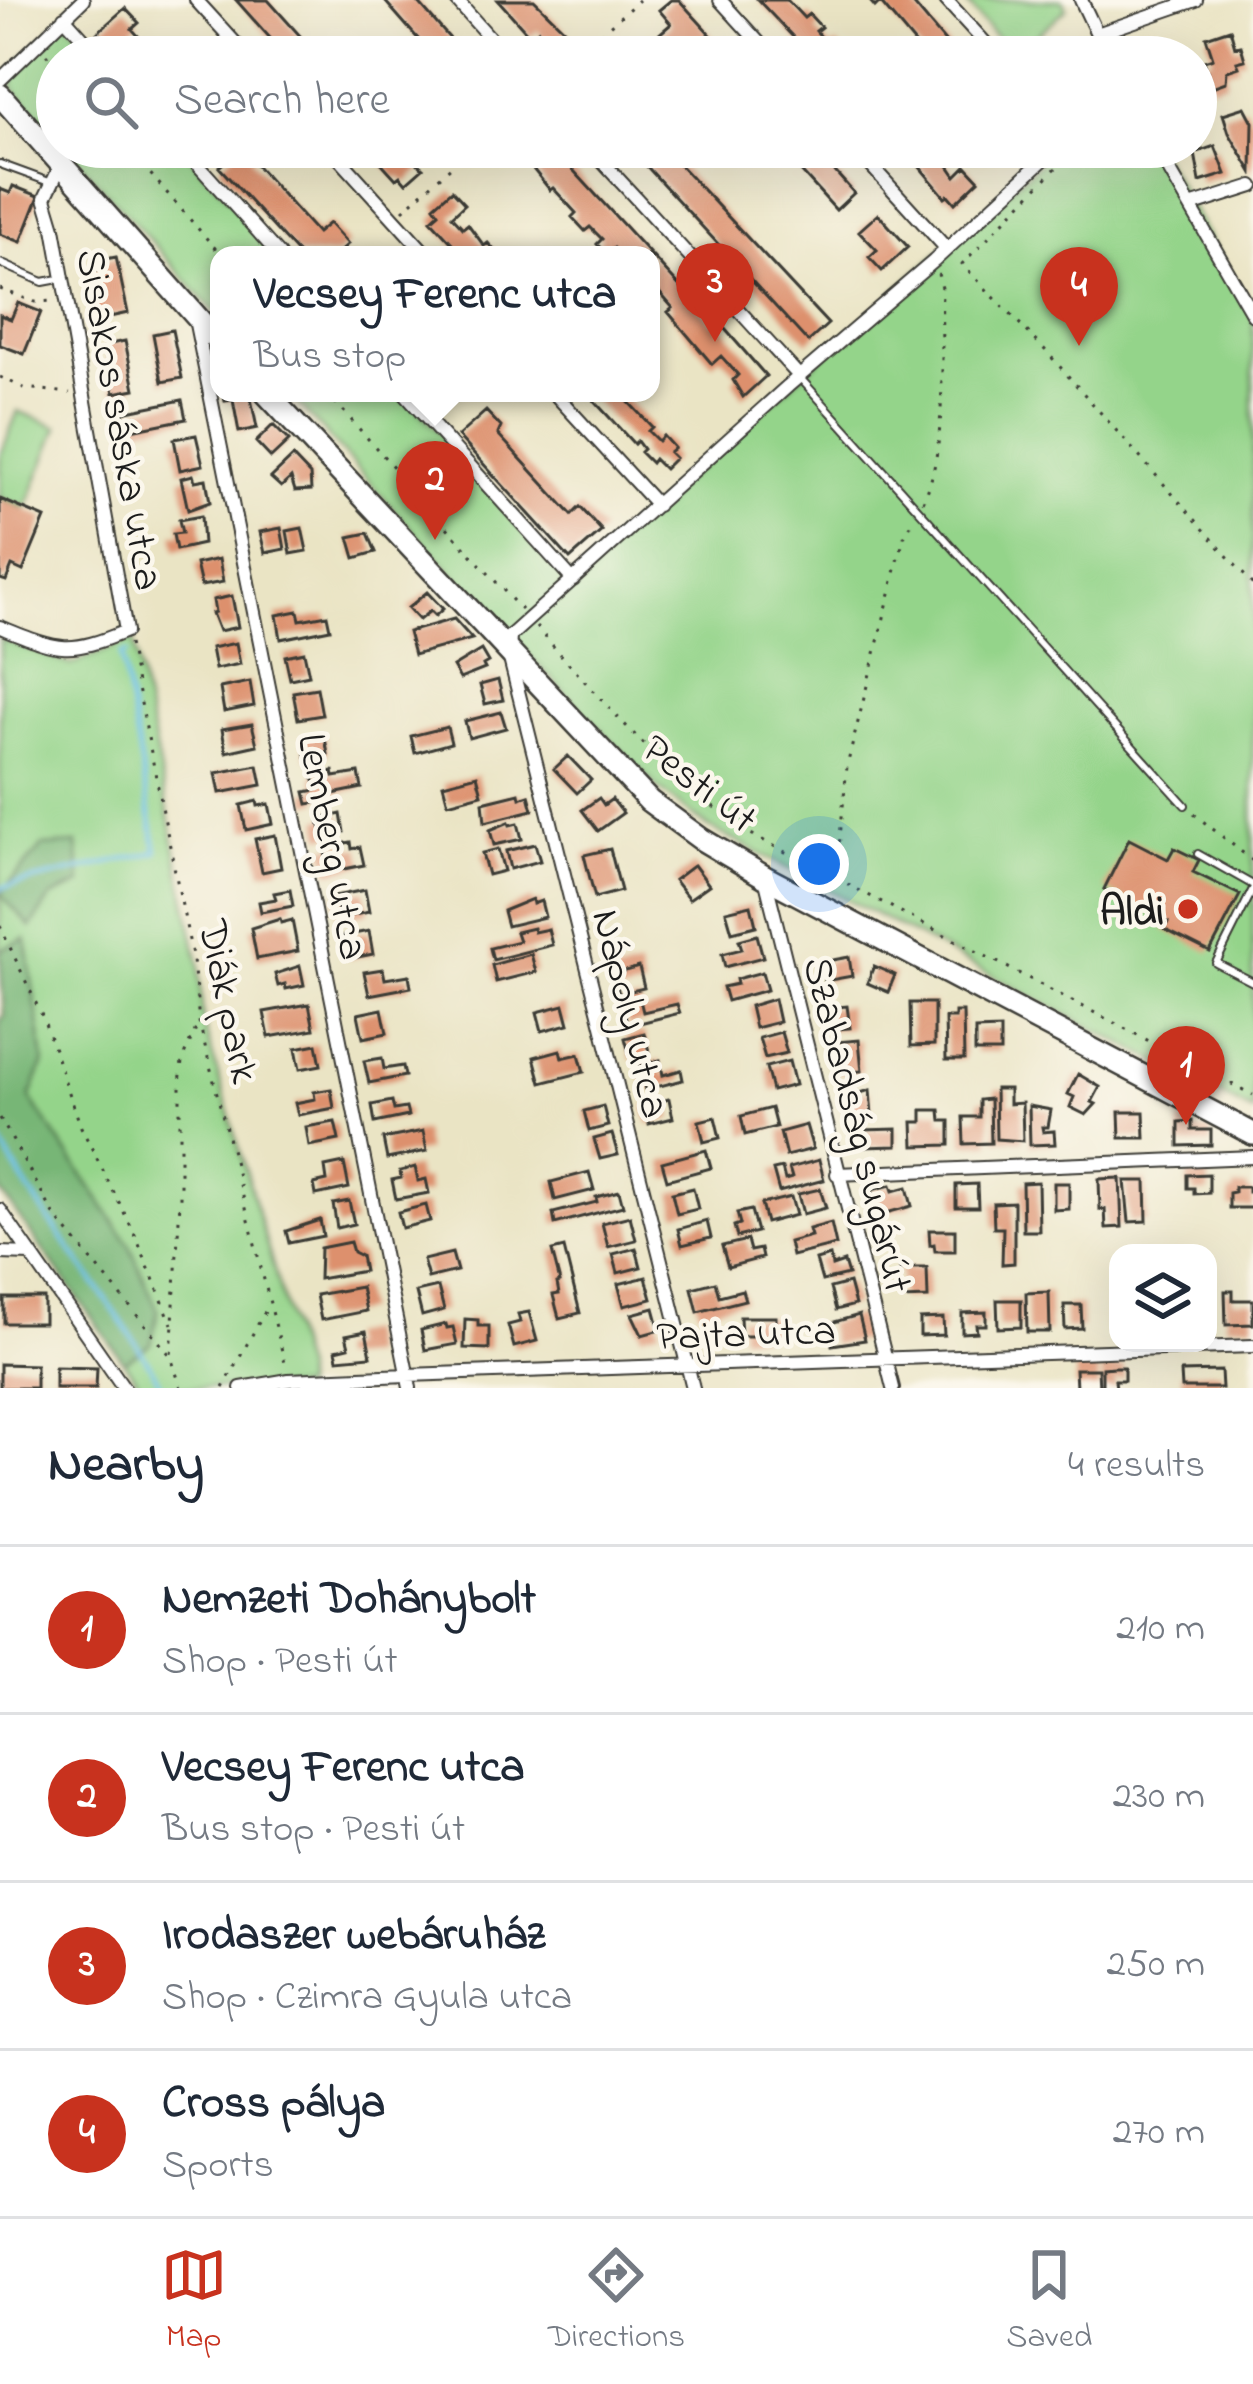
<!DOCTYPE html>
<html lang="en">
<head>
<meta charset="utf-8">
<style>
  body { margin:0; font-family:"Indie Flower",sans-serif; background:#f6f6f7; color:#1f2937 }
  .controls { position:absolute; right:36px; bottom:36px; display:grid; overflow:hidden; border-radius:24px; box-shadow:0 12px 48px #0002 }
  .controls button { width:108px; height:108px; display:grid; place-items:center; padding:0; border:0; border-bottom:3px solid #e0e1e3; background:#fff; color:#1f2937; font:60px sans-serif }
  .you { position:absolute; left:819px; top:864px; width:42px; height:42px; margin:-30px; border:9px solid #fff; border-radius:50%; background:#1a73e8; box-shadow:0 0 0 18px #1a73e833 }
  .badge { display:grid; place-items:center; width:78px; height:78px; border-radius:50%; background:#c8321e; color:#fff; font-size:39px; font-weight:700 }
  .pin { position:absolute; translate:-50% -99px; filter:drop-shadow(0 3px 6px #0008) }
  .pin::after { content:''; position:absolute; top:63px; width:42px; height:36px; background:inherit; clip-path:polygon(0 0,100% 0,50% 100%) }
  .popup { position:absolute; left:210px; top:246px; width:450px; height:156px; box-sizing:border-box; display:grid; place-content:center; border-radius:24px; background:#fff; filter:drop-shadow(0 3px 9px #0005); font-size:39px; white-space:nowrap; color:#747a83 }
  .popup b { font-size:45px; color:#1f2937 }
  .popup::after { content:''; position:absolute; left:50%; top:100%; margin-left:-24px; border:24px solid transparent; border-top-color:#fff }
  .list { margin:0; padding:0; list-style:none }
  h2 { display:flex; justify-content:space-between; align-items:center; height:156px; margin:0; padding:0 48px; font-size:51px }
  h2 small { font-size:39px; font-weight:400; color:#747a83 }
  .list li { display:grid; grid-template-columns:78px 1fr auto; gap:36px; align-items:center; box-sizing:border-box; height:168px; padding:0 48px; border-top:3px solid #e0e1e3 }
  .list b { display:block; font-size:45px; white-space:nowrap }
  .list p { margin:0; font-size:39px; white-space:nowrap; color:#747a83 }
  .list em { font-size:39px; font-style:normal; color:#747a83 }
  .icon { flex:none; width:66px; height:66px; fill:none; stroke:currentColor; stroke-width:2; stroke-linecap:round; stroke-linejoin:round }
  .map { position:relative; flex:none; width:1253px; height:1388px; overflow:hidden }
  .search { position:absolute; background:#fff; box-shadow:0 12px 48px #0002; left:36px; right:36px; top:36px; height:132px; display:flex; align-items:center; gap:30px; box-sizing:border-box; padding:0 42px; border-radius:66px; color:#747a83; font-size:45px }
  .sheet { height:828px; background:#fff }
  nav { display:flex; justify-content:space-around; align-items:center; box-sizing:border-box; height:168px; border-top:3px solid #e0e1e3; background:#fff; font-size:33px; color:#747a83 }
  nav a { display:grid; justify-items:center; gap:6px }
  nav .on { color:#c8321e }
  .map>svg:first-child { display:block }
  .green { fill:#94d48a; stroke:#587853; stroke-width:3 }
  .forest { fill:#77b676; stroke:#4a6949; stroke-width:3 }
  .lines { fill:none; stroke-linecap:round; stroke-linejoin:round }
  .stream { stroke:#69bfe6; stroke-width:4.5 }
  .building { fill:#dd906d }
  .lane-casing { stroke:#3b3a35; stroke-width:10 }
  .street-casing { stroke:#3b3a35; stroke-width:16 }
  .primary-casing { stroke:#3b3a35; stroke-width:26 }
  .path { stroke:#3b3a35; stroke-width:3; stroke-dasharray:3 9; stroke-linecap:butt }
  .lane { stroke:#fff; stroke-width:6 }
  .street { stroke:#fff; stroke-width:12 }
  .primary { stroke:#fff; stroke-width:21 }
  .poi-dot { fill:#c8321e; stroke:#fbf7ec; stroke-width:4.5 }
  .labels { text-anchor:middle; stroke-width:9; stroke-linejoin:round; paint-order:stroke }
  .street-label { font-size:42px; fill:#1c1c1c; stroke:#fbf7ec }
  .poi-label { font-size:42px; font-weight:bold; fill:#1c1c1c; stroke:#fbf7ec; text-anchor:end }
</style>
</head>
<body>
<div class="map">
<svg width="1253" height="1388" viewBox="0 0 1253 1388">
  <rect width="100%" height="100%" fill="#fbf7ec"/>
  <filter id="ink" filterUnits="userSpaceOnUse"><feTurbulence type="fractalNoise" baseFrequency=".00833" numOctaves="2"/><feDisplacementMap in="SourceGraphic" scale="24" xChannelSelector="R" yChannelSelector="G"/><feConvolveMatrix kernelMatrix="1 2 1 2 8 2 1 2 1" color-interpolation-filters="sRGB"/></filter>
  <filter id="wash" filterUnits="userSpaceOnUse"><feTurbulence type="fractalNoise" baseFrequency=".004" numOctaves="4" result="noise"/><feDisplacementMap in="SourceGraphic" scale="48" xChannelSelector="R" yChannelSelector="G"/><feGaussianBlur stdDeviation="2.7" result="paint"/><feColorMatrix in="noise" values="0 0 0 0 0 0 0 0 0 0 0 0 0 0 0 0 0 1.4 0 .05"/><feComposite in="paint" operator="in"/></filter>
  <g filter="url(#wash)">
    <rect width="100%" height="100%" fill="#eae4c4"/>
    <!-- green -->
    <path class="green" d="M964,0H1063L1067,8L1013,57Z
      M64,17L100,57H57V137L13,88V68Z
      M66,147H182L279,255H219V317Z
      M1057,147H1156L1253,315V1112L707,826L660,790L510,636L288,393H404L573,580Z
      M18,411L58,427L26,508L0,498V456Z
      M0,639L71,665L133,639L199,964L203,1022L303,1371L302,1388H143L124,1362L150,1344L129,1244L30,1098L44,1062L26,940L0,950Z"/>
    <!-- forest -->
    <path class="forest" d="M77,844L81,884L51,897L31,927L0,894L43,846Z
      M26,939L44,1062L30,1098L129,1244L158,1311L151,1344L124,1362L0,1191V1019L4,1017L0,950Z"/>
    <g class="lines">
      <!-- stream -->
      <path class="stream" d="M0,888L157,852L121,655L127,653
        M0,1141C47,1228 115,1301 163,1388"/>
    </g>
    <g id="blocks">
      <!-- building -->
      <path class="building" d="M236,0H268L319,57H287Z
        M384,0H416L466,57H434Z
        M498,0H534L573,38L558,51L555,48L552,50L547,38L543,41L538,30L531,37Z
        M671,0H679L731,57H697L680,38L668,49L657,36L671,24L659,10Z
        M758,0H787L804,18L809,14L821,27L816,31L831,48L837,44L847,55L812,57Z
        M869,0H910L958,57H926L880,2L875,7Z
        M125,8L139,23L132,29L157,57H121L98,32Z
        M1230,29L1235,47L1241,46L1245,60L1237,62L1239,67L1227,71L1226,82L1212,87L1204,61L1213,58L1206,37Z
        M1168,38L1173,54L1134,57L1144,53L1142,46Z
        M1245,107L1253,122L1252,172L1229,133L1223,114Z
        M1215,146L1226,174L1200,182L1195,153Z
        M241,147H262L250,158L317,233L329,223L348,244L336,255H299L219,167Z
        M367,147H399L423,168L406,183L400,176L396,179Z
        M515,147H552L651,255H621L614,248L607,255L597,244L602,239L590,227L585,231L572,217L576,213L553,188L550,190Z
        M629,147H663L828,324L808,342Z
        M779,147H813L854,193L836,210Z
        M903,147L937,148L956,176L966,166L979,180L955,203L948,195L945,197Z
        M13,186L39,196L21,242L0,234V189L10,193Z
        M452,190L465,204L452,216L463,228L468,224L484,246L488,243L499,255L467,252L463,255L431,220L439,213L434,206Z
        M878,214L908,247L882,271L869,257L877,250L859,231Z
        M651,255L714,324L717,320L766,376L743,397L733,380L738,375L721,356L712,364L668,312L673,308L658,291L654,294L651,291Z
        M116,257L128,313L96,320L86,274L97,271L95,261Z
        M18,303L41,312L24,354L0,345V315L11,319Z
        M172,330L182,378L162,382L153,334Z
        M125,341L135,389L114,393L105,345Z
        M223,393H236V396L250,394L257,428L239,432L233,400L225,401Z
        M587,393H620L652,427L648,431L658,441L663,436L674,448L669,452L675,458L664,469L654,459L651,463L640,452L643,449L637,441L634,444Z
        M182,400L186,419L126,431L123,412Z
        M486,411L501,427L498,434L572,515L580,507L602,531L570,559L458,436Z
        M273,425L289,441L271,458L256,442Z
        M196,435L203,465L180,470L174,439Z
        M293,457L310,475L311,490L295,491L291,478L281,487L271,478Z
        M193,475L195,481L206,479L210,502L188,510L181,478Z
        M0,499L45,518L23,571L12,566L6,581L0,579Z
        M201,516L203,544L176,550L173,534L182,533L179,520Z
        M281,528L285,549L265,553L260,532Z
        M302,528L307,551L291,554L287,531Z
        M368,533L376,552L355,558L349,537Z
        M219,559L223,582L201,586L196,564Z
        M427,592L443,609L435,616L430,611L419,620L408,608Z
        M232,596L238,627L219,631L212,613L215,612L213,600Z
        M298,611L300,620L327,615L330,629L281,639L277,615Z
        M454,619L472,639L414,655L408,632Z
        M236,643L240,664L215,669L211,648Z
        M481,650L488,662L483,665L485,669L460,679L453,667Z
        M304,652L309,675L290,679L285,656Z
        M498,680L503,700L485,704L480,685Z
        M250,682L254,706L224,712L220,688Z
        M317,688L322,715L298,719L293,692Z
        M501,712L506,728L469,738L465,721Z
        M252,724L257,745L226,752L222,729Z
        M447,727L451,743L415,753L411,736Z
        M324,733L328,754L306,758L302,737Z
        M568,756L591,780L577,793L554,769Z
        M258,765L262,785L220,793L216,773Z
        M333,771L334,777L359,773L362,788L318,797L319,802L308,804L305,792L316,790L313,775Z
        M477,775L482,794L448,803L443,784Z
        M519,793L520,798L529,795L533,810L485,822L483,802Z
        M599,798L604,805L612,799L623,813L598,831L582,810Z
        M257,801L258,806L269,804L273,824L246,830L241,805Z
        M341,814L344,832L322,837L319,819Z
        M509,822L510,825L518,823L522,839L494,845L490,830Z
        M275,835L281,868L262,872L255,839Z
        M1129,839L1168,859L1174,848L1199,860L1193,872L1240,895L1210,952L1164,929L1168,922L1104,889Z
        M351,842L352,849L360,847L364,865L329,872L324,847Z
        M535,844L540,861L510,869L506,851Z
        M498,849L504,871L488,875L482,853Z
        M610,849L621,891L595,898L584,855Z
        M694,865L709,885L689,899L674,880Z
        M290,890L293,906L261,912L259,902L276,899L274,893Z
        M365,890L369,912L339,918L335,896Z
        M532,899L533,904L541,901L545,917L507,926L503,911Z
        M751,905L756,926L732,932L726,911Z
        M280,919L281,923L292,920L298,951L257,959L251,928Z
        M533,928L534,932L548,929L552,945L493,960L490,948L519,941L516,932Z
        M369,931L373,954L348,959L343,936Z
        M757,935L763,957L725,967L722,954L742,949L739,940Z
        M531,954L536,972L496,982L492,965Z
        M849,957L852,976L825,981L827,961Z
        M300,966L304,985L286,989L285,984L278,986L275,974Z
        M874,966L895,975L888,992L867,983Z
        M639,967L644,988L619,994L614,974Z
        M383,969L385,979L409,975L411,987L369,995L364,972Z
        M762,972L767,990L727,1001L723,987L737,984L736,979Z
        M774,999L779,1022L755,1028L750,1006Z
        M640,1000L643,1012L677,1004L680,1013L628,1026L622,1004Z
        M910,1003H934V1045L911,1046Z
        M309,1004L314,1029L269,1037L264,1012Z
        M564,1005L569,1024L542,1031L537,1012Z
        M847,1006L850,1028L828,1030L825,1008Z
        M382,1009L387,1033L363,1038L358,1014Z
        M955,1012H963L964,1060H946L945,1018H955Z
        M1000,1029V1052H975V1030Z
        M781,1032L787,1053L765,1058L759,1038Z
        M644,1033L650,1055L631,1060L625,1038Z
        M859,1040L862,1071L837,1073L835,1042Z
        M317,1044L321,1065L300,1069L296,1048Z
        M560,1050L562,1058L579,1054L584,1072L541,1083L534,1057Z
        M382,1058L384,1069L403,1066L405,1076L369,1083L364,1061Z
        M660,1060L663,1075L681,1070L683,1080L645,1090L639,1066Z
        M789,1061L795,1085L772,1091L766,1067Z
        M1078,1074L1100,1087L1092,1102L1096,1104L1086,1115L1070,1107L1074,1097L1068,1094Z
        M331,1089L334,1108L298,1115L295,1103L315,1099L314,1092Z
        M995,1089H1009V1104L1022,1103L1023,1141L996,1139Z
        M870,1090L872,1116L849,1118L847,1097Z
        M669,1099L673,1118L649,1124L644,1106Z
        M990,1099L991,1143L964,1144L963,1117H979V1100Z
        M392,1101L394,1110L406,1108L408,1116L375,1123L372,1105Z
        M603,1106L608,1126L589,1131L584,1111Z
        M1029,1106L1051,1110L1048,1127H1042L1043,1132L1054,1131L1055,1144L1030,1145Z
        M771,1108L776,1127L745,1135L741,1116Z
        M922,1110H940L941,1121H950V1145L914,1146L913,1122H922Z
        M1119,1112H1144L1145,1138H1120Z
        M715,1117L720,1138L704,1142L699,1121Z
        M1192,1121V1130H1211V1145L1179,1146V1122Z
        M335,1122L339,1140L309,1146L306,1127Z
        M806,1125L813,1149L786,1156L780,1132Z
        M897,1129V1146L863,1147L862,1130Z
        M423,1131L427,1151L387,1159L383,1139Z
        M612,1134L618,1155L600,1159L594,1139Z
        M706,1150L711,1168L667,1180L662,1162Z
        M819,1160L824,1180L779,1192L773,1170L782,1168L785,1180L792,1178L789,1168Z
        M344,1163L349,1188L316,1195L314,1184L327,1181L325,1167Z
        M415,1167L418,1181L426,1179L429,1193L396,1199L392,1180L401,1178L400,1171Z
        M589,1172L594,1190L555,1200L551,1182Z
        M1209,1174V1193L1194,1194V1188H1187V1175Z
        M1120,1178L1122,1227L1106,1228L1105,1209L1100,1210L1099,1179Z
        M1125,1181H1146L1147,1221L1129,1222Z
        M1038,1182L1039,1231H1023L1022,1183Z
        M1054,1183H1069V1209L1054,1210Z
        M977,1184L978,1207H956V1185Z
        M891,1185L893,1191L907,1187L912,1206L879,1215L872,1190Z
        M1234,1187H1248V1192H1253V1208H1229V1193L1234,1192Z
        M693,1188L698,1209L677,1214L672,1193Z
        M820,1189L826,1208L803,1214L798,1194Z
        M619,1191L623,1206L555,1224L553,1213L597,1202L596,1197Z
        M791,1197L796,1215L766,1223L761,1204Z
        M349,1201L354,1224L337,1228L333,1204Z
        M1014,1202V1263L1002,1264L1003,1228H994L993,1203Z
        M426,1205L430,1221L402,1228L398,1212Z
        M751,1210L757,1232L737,1237L734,1226L740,1224L737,1213Z
        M630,1216L636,1240L608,1247L602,1223Z
        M320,1220L323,1236L289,1243L286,1231Z
        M707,1221L711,1238L682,1245L678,1229Z
        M831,1223L836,1245L792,1256L789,1242L811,1236L809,1229Z
        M929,1230H955V1251H935L934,1244L930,1245Z
        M747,1240L750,1251L760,1249L762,1258L728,1267L722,1246Z
        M350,1242L353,1252L361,1256L364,1271L319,1279L320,1248Z
        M564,1248L580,1313L559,1318L553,1295L559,1294L557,1283L560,1282L552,1251Z
        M636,1248L641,1267L618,1273L613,1254Z
        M452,1253L457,1271L428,1278L423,1260Z
        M830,1256L832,1266L844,1262L848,1275L822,1281L816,1260Z
        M900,1268H927L928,1298L901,1299Z
        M646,1277L652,1299L624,1306L618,1284Z
        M715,1282L719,1296L742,1290L745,1300L698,1312L692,1288Z
        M849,1283L855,1305L836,1310L830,1288Z
        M361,1287L366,1311L321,1320L316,1295Z
        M438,1287L444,1310L422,1316L416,1292Z
        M1225,1291H1233V1300H1253V1324L1226,1325Z
        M1049,1292L1050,1332H1027L1026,1293Z
        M4,1298H44V1323H4Z
        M997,1300H1021V1327L998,1328Z
        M1064,1305H1081L1082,1328L1065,1329Z
        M654,1308L660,1330L642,1335L632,1314Z
        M529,1312L537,1341L514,1347L508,1325L520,1322L518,1314Z
        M986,1312V1325H976L977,1332L962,1333V1313Z
        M859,1315L865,1340L832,1345L827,1324Z
        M740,1317H776V1336H741Z
        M943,1318L944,1335L920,1336V1319Z
        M465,1319L478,1320V1326H489V1349L464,1348Z
        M446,1324L447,1328L453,1327L457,1344L425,1350L421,1330Z
        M366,1331L371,1356L338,1359L336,1350L349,1347L346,1335Z
        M0,1364L36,1365V1388H0Z
        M55,1367L97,1368L96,1388H55Z
        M1115,1367H1124V1380H1115L1116,1388H1102V1368Z
        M1075,1369H1098L1099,1388H1076Z
        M1221,1371L1222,1388H1182L1181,1372Z"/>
    </g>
  </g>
  <g filter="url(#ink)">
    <use href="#blocks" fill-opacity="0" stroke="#3b3a35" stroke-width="3"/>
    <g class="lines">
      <defs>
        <path id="lane" d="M0,164L52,183
          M0,263L43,282L59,279
          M801,379L1185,805
          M1198,854L1253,885
          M1253,889L1216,963L1253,982"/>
        <path id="street" d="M196,0L248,57
          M456,0L507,57
          M720,0L772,57
          M946,0L998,57
          M1081,0L1108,57
          M64,17L100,57
          M1097,34L1196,0
          M0,80L83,0
          M182,147L279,255
          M329,147L427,255
          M589,147L799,376
          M854,147L946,248
          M1156,147L1253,315
          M1190,206L1253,186
          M195,319L410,1388
          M404,393L573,580
          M554,393L657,505
          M0,627C58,650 67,656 126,631L54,228L45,198L62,163
          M765,878L893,1388
          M837,1174L1253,1157
          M0,1210L124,1388
          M0,1253L31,1254
          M241,1388L289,1380L407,1375L1253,1346
          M693,1388L509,655L510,636L788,386L934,261L1057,147"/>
        <path id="primary" d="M0,95L219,342
          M266,393L649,801L701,839L765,877L1253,1134"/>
      </defs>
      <!-- lane casing -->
      <use href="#lane" class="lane-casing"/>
      <!-- street casing -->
      <use href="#street" class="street-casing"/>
      <!-- primary casing -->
      <use href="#primary" class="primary-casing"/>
      <!-- path -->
      <path class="path" d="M46,54L57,67
        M574,57L639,0
        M127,147L221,255
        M1067,156L1077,147
        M1056,168L962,264L1046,351L1253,585
        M403,210L473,147
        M0,289L35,302L53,301
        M0,377L24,388L70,393
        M327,393L522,611
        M923,502C949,445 940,351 942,288L938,274
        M536,627C606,705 661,770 747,832L1253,1095
        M129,644L193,960L199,1022L286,1367
        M1194,814L1253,861
        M836,878L847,766L904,537L913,521
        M0,926L43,1018L81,1127L133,1230L172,1324
        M0,1118L55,1216L170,1355
        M181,1388L171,1357L180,1201V1087L182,1060L198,1024
        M223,1388L269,1304"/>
      <!-- lane -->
      <use href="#lane" class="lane"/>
      <!-- street -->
      <use href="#street" class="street"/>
      <!-- primary -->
      <use href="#primary" class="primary"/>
    </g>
  </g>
  <!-- markers -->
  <circle class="poi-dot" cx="1188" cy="909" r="12"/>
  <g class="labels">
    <!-- street labels -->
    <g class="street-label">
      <text transform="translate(122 419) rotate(80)" y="15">Sisakos sáska utca</text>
      <text transform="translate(701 782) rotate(38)" y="15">Pesti út</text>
      <text transform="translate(335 846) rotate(79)" y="15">Lemberg utca</text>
      <text transform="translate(231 1001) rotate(78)" y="15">Diák park</text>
      <text transform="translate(633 1013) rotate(76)" y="15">Nápoly utca</text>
      <text transform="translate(860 1124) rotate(76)" y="15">Szabadság sugárút</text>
      <text transform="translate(746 1331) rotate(-2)" y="15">Pajta utca</text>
    </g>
    <!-- poi labels -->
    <g class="poi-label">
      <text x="1164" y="924">Aldi</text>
    </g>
  </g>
</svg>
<div class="controls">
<button><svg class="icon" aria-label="layers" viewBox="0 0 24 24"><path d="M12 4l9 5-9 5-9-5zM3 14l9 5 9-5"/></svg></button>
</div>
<div class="you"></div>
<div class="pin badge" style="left:1186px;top:1125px">1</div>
<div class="pin badge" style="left:435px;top:540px">2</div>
<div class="popup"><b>Vecsey Ferenc utca</b>Bus stop</div>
<div class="pin badge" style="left:715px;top:342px">3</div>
<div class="pin badge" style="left:1079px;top:346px">4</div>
<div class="search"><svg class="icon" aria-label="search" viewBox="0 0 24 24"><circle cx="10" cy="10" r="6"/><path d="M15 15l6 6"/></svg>Search here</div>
</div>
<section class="sheet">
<h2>Nearby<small>4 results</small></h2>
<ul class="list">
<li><span class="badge">1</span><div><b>Nemzeti Dohánybolt</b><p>Shop · Pesti út</p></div><em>210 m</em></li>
<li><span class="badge">2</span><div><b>Vecsey Ferenc utca</b><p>Bus stop · Pesti út</p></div><em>230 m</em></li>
<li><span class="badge">3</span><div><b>Irodaszer webáruház</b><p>Shop · Czimra Gyula utca</p></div><em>250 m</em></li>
<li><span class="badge">4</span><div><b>Cross pálya</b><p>Sports</p></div><em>270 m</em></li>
</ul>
</section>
<nav>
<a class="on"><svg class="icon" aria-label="map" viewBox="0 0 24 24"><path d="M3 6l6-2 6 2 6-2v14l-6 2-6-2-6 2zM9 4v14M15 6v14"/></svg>Map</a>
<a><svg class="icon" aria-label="directions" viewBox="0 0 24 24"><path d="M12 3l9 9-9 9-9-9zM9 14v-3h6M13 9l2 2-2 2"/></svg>Directions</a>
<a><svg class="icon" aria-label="saved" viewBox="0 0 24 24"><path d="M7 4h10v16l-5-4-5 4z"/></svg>Saved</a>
</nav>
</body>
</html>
